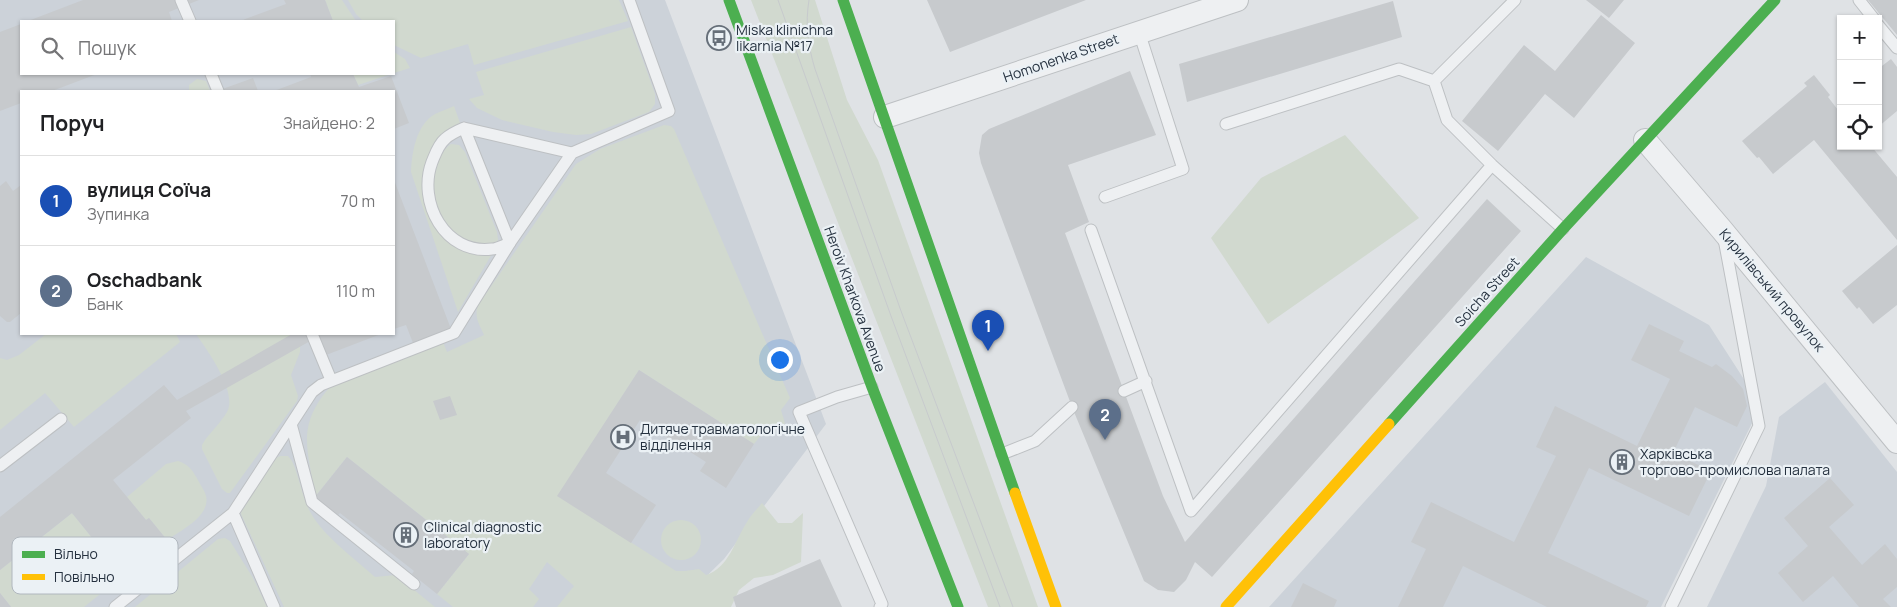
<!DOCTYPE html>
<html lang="uk">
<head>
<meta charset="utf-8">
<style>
  body { margin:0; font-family:Manrope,sans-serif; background:#f6f6f6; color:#202124 }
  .controls { position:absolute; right:15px; top:15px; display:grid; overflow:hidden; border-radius:0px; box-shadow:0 1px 4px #0004 }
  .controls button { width:45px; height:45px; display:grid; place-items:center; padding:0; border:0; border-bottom:1px solid #e0e0e0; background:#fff; color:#202124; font:25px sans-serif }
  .you { position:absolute; left:779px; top:359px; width:18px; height:18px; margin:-12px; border:4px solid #fff; border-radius:50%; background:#1a73e8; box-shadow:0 0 0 8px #1a73e833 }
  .badge { display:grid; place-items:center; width:32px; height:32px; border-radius:50%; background:#666f79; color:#fff; font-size:16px; font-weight:700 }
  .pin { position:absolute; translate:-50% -41px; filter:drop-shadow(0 1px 2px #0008) }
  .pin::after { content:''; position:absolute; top:26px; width:18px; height:15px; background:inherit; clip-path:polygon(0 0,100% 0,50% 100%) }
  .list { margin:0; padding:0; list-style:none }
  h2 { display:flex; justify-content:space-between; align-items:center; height:65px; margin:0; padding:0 20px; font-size:21px }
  h2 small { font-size:16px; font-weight:400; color:#757577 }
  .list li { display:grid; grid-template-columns:32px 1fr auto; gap:15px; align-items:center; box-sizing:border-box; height:90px; padding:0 20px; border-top:1px solid #e0e0e0 }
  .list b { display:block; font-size:19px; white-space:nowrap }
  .list p { margin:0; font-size:16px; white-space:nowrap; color:#757577 }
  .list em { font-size:16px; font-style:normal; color:#757577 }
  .icon { flex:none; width:28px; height:28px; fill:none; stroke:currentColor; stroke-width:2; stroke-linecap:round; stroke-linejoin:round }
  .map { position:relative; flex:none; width:1897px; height:607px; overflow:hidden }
  .search { position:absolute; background:#fff; box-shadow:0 1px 4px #0004; left:20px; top:20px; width:375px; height:55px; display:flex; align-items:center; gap:12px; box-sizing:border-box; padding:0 18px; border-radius:0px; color:#757577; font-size:19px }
  .panel { position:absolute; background:#fff; box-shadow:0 1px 4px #0004; left:20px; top:90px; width:375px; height:245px; border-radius:0px }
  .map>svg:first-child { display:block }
  .built { fill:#ccd2d9; fill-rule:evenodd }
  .green { fill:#d1d9cf }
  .building { fill:#c7cacd }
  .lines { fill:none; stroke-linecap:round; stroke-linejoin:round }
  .lane-casing { stroke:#bdc0c3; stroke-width:13 }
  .street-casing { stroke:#bdc0c3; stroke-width:24 }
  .lane { stroke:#eef0f2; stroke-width:11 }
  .street { stroke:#eef0f2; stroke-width:22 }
  .fast { stroke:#4caf50; stroke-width:11 }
  .slow { stroke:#ffc107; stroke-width:11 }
  .tram { stroke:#c7cacd; stroke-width:1 }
  .labels { text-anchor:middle; stroke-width:4.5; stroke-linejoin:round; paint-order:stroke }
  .poi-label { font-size:14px; fill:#25313f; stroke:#ebf1f5; text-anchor:start }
  .street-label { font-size:14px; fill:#25313f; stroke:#ebf1f5 }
  .key { fill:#ebf1f5; stroke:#b0b7be; stroke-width:1 }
  .key-label { font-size:14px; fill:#25313f }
</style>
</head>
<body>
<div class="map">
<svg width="1897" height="607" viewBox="0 0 1897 607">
  <rect width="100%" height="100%" fill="#dfe2e5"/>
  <!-- built -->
  <path class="built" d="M0,0H665L826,424L724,559L675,607H0ZM21,21H394V74H21ZM21,91H394V334H21Z
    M1586,257L1709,325L1747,384L1754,419L1661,607H1269Z
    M1825,382L1897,472V607H1707L1766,486L1779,417Z"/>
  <!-- green -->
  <path class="green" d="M325,0H342L356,21H333Z
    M348,0H619L628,21L474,65L468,44L421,58L396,46L394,45V21H363L356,14Z
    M751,0H815L847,100L878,160L1038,607H988Z
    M631,27L655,94V104L649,112L591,134L576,135L553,132L502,120L477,108L469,99L484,95L476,72Z
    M394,52L405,59L410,68L394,73Z
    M353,74H391L358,85Z
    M197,79L206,81L210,91H189V85Z
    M454,106L460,123L451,128L427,167L441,231L493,252L458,312L411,172C412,152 416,125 435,114C441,111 448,109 454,106Z
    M664,125L671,126L674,129L790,398L781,410L785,423L782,427L775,429L769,425L754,444L639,370L558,496L676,571H685L699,569L706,575C729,568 735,540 747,522C751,515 757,509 762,503L778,523H792L803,513L801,562L773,575L754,578L739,590L731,607H557L574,586L547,562L529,589L539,599L533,607H453L437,594L469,554L347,457L315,497C309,451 295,428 329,388L443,342L447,352L484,335C479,324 474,317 478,305L576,164L600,149Z
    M1345,135L1419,218L1268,324L1211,238L1261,178Z
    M451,144L459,145L465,152L497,232L498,240L496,244C454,247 427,214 434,174C437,163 441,151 451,144Z
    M46,334H176L180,342L74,427L45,393L0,430V358L7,360L19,355Z
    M196,334H300V352L291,375L298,396L297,401L230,493H227L222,489L202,449V445L205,440C212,431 221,422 227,412C238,392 207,350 196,334Z
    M280,456H288L292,461C300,478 302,499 312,515C324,536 356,560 375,577L396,575L435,607H284L241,514L242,507L276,458Z
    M178,461C190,465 193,471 199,482C201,486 205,491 206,496C211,516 180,531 167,540L149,518L146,520L127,497L166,464Z
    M72,513L106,555L102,558L119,579L84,607H11L0,593V570Z
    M661 540a20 20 0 1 1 40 0a20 20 0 1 1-40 0Z
    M225,538L230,541L253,578L267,607H135L218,539Z"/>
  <!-- building -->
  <path class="building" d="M83,0H199L169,12L172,21H28Z
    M284,0H325L333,21H240L286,4Z
    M927,0H1086L950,52Z
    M1586,0H1624L1609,18Z
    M1868,0H1897V35Z
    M1393,1L1402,37L1187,102L1179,64Z
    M1601,15L1635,43L1574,118L1545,94L1498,151L1462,121L1524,45L1555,71Z
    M21,24V74H97L52,91H21V103L0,111V32Z
    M1891,59L1897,67V111L1878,127V69Z
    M1130,71L1156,135L1068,165L1089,222L1065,233L1163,496L1185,542L1487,199L1521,231L1212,577L1195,562L1186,580L1174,592L1158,590L1144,581L1072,407L981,163L979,153L982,135L989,129Z
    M310,74H353L359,87L391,76L409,123L394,129V91H274L311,77Z
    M1814,75L1830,95L1828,97L1838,110L1841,108V146H1871L1897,177V240L1814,140L1773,174L1759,157L1757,158L1742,141L1807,86L1804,83Z
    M253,78L258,91H217Z
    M394,180L451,329L413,343L406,325L394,329Z
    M6,181L13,191L21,185V313L10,322H7L0,316V186Z
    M1897,245V305L1873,324L1859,307L1857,309L1842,291Z
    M1649,324L1684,341L1679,351L1712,367L1716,364L1732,376L1743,389L1747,406L1737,427L1695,407L1673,453L1711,471L1689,516L1589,468L1548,553L1649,601L1646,607H1547L1463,566L1443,607H1398L1426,549L1411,542L1431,502L1514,542L1556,456L1536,447L1555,406L1637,446L1670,379L1631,360Z
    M292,334H381L326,355L319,336L186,411L191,418L113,480L146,520L149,518L167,540L119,579L102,558L106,555L72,513L0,570V517L164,385L177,400Z
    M639,370L754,444L726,488L700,471L706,462L640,420L606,473L656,505L631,543L557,496Z
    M450,396L457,415L440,420L433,401Z
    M347,457L469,554L437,594L412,574L414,571L340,513L338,515L315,497Z
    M1830,478L1854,505L1829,527L1862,565L1885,544L1897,559V587L1883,599L1891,607H1859L1833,576L1803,602L1778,573L1808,546L1784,518Z
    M820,559L842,607H736L733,597Z
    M1303,583L1337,600L1334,607H1291Z
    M0,593L11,607H0Z"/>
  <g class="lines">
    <defs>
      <path id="lane" d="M181,0L190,21
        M1859,0L1874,19
        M1878,25L1897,48
        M211,74L218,91
        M1434,81L1515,0
        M1226,124L1399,69L1434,81L1447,120L1492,165L1563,229
        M464,128C457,131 450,134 445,139C438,145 435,155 432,162C417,202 445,255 492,249C497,249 504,245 510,243L464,128L572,153
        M1105,197L1183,169L1139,32
        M1091,230L1191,511L1492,165
        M312,334L331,380
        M872,387L837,397L799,412L882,604L880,607
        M1124,391L1146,381
        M291,424L312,502L414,584
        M1002,454L1035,441L1072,407
        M0,466L61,419
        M233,513L274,607
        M115,607L233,513L312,392L321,385L454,333L511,241L572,153L669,111L629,0
        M1671,607L1759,426L1724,239"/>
      <path id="street" d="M885,117L1237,0
        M1645,140L1722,230L1897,442"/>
    </defs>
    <!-- lane casing -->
    <use href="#lane" class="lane-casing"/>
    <!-- street casing -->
    <use href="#street" class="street-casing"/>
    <!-- lane -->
    <use href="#lane" class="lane"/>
    <!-- street -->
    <use href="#street" class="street"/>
    <!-- fast -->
    <path class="fast" d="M729,0L872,387L958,607
      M843,0L1015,493
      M1389,424L1563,229L1775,0"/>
    <!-- slow -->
    <path class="slow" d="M1015,493L1056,607
      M1226,607L1389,424"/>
    <!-- tram -->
    <path class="tram" d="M778,0L891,316L1000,607
      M809,0C805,24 808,46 815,69L901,311L1013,607"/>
  </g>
  <!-- icons -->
  <defs>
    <symbol id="bus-ring" viewBox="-11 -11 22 22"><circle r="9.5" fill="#ebf1f5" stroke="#666f79" stroke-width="1.5"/><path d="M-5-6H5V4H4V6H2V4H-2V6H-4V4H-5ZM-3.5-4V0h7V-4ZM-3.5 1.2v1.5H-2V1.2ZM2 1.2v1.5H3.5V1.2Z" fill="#666f79"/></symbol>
    <symbol id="hospital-ring" viewBox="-11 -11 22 22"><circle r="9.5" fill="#ebf1f5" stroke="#666f79" stroke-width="1.5"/><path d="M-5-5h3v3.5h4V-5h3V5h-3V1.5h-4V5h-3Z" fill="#666f79"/></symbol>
    <symbol id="building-ring" viewBox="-11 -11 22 22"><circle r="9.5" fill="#ebf1f5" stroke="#666f79" stroke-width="1.5"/><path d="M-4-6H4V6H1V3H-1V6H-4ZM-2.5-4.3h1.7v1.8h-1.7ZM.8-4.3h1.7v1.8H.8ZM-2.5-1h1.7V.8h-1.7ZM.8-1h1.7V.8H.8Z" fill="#666f79"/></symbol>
  </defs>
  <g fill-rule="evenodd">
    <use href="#bus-ring" x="705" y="24" width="28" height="28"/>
    <use href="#hospital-ring" x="609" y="423" width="28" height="28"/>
    <use href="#building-ring" x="1608" y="448" width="28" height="28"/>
    <use href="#building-ring" x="392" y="521" width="28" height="28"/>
  </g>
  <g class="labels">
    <!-- poi labels -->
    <g class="poi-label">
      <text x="736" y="35">Miska klinichna<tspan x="736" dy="16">likarnia №17</tspan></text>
      <text x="640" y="434">Дитяче травматологічне<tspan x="640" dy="16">відділення</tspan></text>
      <text x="1640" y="459">Харківська<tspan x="1640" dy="16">торгово-промислова палата</tspan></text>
      <text x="424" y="532">Clinical diagnostic<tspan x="424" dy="16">laboratory</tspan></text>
    </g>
    <!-- street labels -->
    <g class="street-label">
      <text transform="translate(1061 58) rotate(-19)" y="5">Homonenka Street</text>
      <text transform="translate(1772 290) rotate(50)" y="5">Кирилівський провулок</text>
      <text transform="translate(1487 292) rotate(-48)" y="5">Soicha Street</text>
      <text transform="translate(855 299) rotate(70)" y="5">Heroiv Kharkova Avenue</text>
    </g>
  </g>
  <!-- legend -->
  <rect x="12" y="537" width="166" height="57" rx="8" class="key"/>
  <rect x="22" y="551" width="23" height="7" fill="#4caf50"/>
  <rect x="22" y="574" width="23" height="6" fill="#ffc107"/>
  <g class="key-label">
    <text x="54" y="559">Вільно</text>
    <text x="54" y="582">Повільно</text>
  </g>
</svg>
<div class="controls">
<button>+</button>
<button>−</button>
<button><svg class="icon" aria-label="locate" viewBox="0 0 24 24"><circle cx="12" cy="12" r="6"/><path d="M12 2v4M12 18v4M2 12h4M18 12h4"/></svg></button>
</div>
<div class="you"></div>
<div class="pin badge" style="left:988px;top:351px;background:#1a4fb4">1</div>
<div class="pin badge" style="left:1105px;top:440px;background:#5c6f8a">2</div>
<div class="search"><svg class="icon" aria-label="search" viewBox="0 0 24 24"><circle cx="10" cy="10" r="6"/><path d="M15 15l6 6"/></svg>Пошук</div>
<section class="panel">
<h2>Поруч<small>Знайдено: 2</small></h2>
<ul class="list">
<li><span class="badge" style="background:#1a4fb4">1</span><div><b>вулиця Соїча</b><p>Зупинка</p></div><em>70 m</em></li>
<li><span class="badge" style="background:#5c6f8a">2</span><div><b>Oschadbank</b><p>Банк</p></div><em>110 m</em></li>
</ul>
</section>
</div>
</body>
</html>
